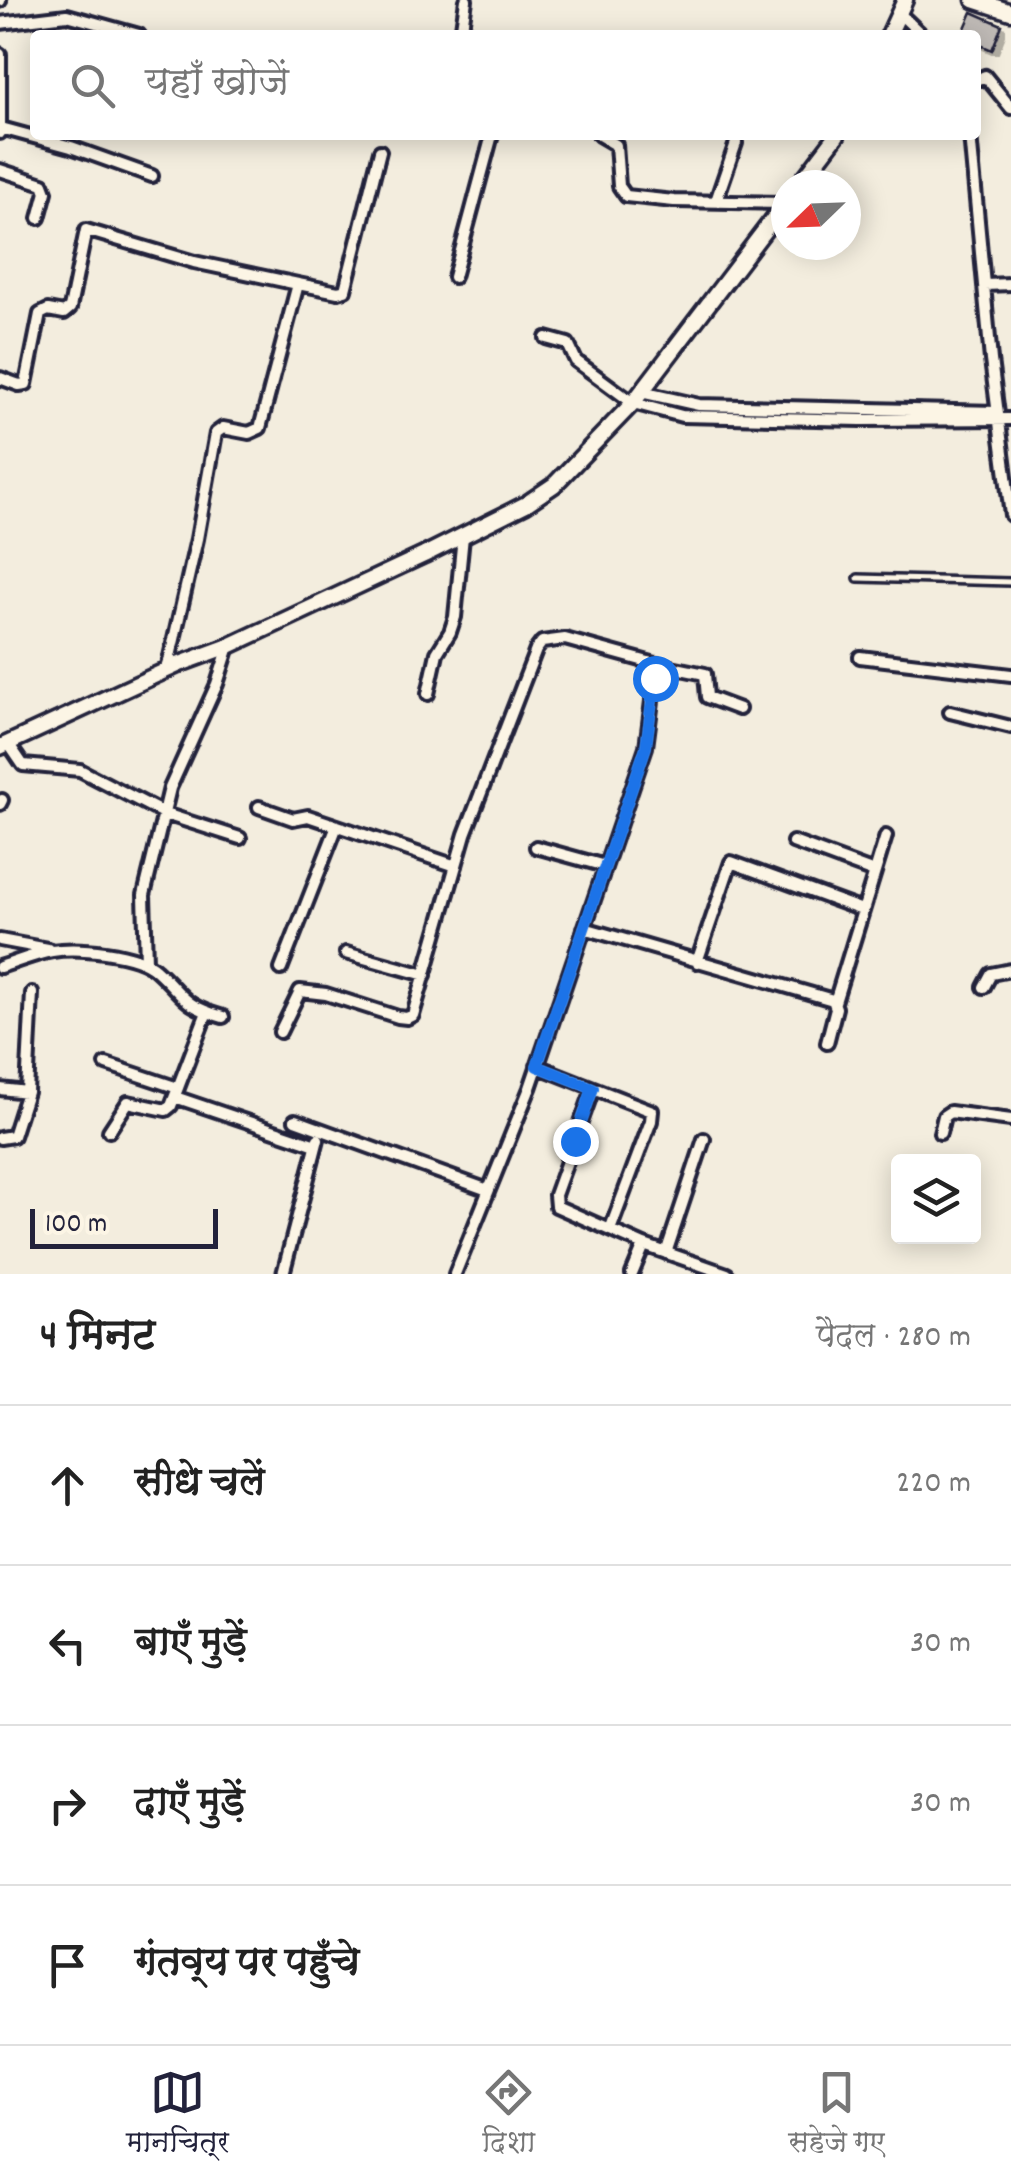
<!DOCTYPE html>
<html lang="hi">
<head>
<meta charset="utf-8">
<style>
  body { margin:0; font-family:Dekko,"Playpen Sans Deva",sans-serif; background:#f2f2f2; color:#222 }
  .controls { position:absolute; right:30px; bottom:30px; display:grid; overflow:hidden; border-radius:10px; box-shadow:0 5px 25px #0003 }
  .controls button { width:90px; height:90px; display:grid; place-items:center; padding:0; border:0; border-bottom:2px solid #e0e0e0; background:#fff; color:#222; font:50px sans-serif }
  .compass { position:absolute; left:771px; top:170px; width:90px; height:90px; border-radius:50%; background:#fff; box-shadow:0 5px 25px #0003; rotate:247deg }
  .scale { position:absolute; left:30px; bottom:25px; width:188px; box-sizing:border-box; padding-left:10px; border:5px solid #22223b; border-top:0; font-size:28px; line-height:35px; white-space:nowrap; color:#22223b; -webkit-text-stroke:8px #fcf5e5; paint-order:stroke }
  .stop { position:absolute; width:30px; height:30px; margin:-22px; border:8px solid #1a73e8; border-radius:50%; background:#fff }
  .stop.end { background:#1a73e8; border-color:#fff; box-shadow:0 2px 10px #0008 }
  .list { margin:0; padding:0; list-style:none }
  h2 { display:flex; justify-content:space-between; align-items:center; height:130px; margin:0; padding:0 40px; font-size:42px }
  h2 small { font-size:32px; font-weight:400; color:#767676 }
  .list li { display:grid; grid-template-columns:65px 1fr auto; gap:30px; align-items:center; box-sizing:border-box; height:160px; padding:0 40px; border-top:2px solid #e0e0e0 }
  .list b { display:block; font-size:38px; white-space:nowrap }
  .list em { font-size:32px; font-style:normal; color:#767676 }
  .icon { flex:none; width:55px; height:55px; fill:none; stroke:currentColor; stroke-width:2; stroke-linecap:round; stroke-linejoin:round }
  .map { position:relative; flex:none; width:1011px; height:1274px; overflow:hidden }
  .search { position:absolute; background:#fff; box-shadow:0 5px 25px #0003; left:30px; right:30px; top:30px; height:110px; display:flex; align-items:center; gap:25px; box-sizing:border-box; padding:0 35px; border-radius:10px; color:#767676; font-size:38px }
  .sheet { height:770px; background:#fff }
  nav { display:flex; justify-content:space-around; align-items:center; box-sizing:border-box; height:140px; border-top:2px solid #e0e0e0; background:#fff; font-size:28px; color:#767676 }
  nav a { display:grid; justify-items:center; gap:5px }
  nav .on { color:#22223b }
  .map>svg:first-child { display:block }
  .building { fill:#bfbab6; stroke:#22223b; stroke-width:2.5; filter:url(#shadow) }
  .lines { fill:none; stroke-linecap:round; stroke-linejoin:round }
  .lane-casing { stroke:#22223b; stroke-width:12 }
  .street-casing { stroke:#22223b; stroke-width:18 }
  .secondary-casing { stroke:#22223b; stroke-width:21 }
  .lane { stroke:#fcf5e5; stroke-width:5 }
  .street { stroke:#fcf5e5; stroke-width:10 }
  .secondary { stroke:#fcf5e5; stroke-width:14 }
  .route { stroke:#1a73e8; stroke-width:12 }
</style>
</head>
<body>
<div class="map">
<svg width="1011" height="1274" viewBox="0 0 1011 1274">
  <defs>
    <filter id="shadow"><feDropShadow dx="5" dy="5" stdDeviation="0" flood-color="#0004"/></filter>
  </defs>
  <rect width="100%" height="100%" fill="#f3edde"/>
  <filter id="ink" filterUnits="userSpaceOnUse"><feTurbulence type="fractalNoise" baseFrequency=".01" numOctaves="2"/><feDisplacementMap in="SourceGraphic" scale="20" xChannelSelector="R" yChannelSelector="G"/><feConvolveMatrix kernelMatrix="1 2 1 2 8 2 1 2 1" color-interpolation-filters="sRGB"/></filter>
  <g filter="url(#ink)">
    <!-- building -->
    <path class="building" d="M972,12L1002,25L992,50L976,43V35H962Z"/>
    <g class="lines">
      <defs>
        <path id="lane" d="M858,578L1011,582"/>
        <path id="street" d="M0,1V0
          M900,14L922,35
          M0,23L67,15L139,35
          M461,35L466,0
          M0,54V133
          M976,80L985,76L1011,108
          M1,128L71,147L152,176
          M599,135L616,145L619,186L626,196L674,201L785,203
          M970,135L991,360L1011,515
          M0,170L43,184L46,192L39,218
          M716,201L736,143
          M454,277L492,135
          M985,285L1011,284
          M546,338L568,344L576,361L633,403L682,416L861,420L1011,419
          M0,378L19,385L26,384L40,314L48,310L64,313L70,308L86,230L194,262L298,284
          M641,392L699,405L997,412
          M860,657L1011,675
          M652,663L705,674L707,697L739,709
          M167,670L197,539L216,433L223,428L249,433L260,428L298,284L338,292L345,290L380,151
          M428,694L437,653L450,632L455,617L463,536
          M950,712L1011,727
          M8,743L23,765L80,770L165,814L240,838
          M0,804L2,800
          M259,807L293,819L308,816L456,866
          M793,842L874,872
          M536,847L605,866
          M584,928L833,1000L836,1008L827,1043
          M0,940L48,949
          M346,953L425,975
          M146,962L144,895L170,788L217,684L229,646
          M697,962L731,862L862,910
          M0,967C17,962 34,954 52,951C77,947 137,952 156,970C185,996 181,1005 223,1017
          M281,969L337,826
          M984,987L991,974L1011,970
          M835,1002L886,836
          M280,1032L300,991L326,994L398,1017L407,1018L413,1015L465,834L536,650L542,642L565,639L652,663L655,678L646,747L530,1088L455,1274
          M106,1064L178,1088
          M537,1066L652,1111L651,1121L610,1230
          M0,1089L27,1092
          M593,1089L555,1195L556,1206L644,1245L727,1274
          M175,1097L316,1145
          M295,1120L488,1190
          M109,1131L128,1102L166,1110L171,1106L207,1012
          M940,1133L944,1116L950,1112L1011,1120
          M0,1138L13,1136L27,1092L32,993
          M666,1253L704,1139
          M283,1274L318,1139
          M632,1274L644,1245"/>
        <path id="secondary" d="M974,0L1011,12
          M889,35L905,0
          M799,185L837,135
          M0,747L180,664L229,646L424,555L526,504L554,485L633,403L786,202"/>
      </defs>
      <!-- lane casing -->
      <use href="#lane" class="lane-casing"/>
      <!-- street casing -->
      <use href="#street" class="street-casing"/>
      <!-- secondary casing -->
      <use href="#secondary" class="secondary-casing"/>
      <!-- lane -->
      <use href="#lane" class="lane"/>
      <!-- street -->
      <use href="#street" class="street"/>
      <!-- secondary -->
      <use href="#secondary" class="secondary"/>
    </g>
  </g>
  <g class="lines" filter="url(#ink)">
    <!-- route -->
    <path class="route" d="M575,1141L593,1088L537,1066L646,747L655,678"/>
  </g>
</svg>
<div class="controls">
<button><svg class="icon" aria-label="layers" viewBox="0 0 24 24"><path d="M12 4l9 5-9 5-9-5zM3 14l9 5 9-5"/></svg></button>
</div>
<svg class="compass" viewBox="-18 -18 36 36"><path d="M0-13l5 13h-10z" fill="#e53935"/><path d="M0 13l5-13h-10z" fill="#767676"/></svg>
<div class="scale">100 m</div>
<div class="stop" style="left:655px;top:678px"></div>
<div class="stop end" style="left:575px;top:1141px"></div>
<div class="search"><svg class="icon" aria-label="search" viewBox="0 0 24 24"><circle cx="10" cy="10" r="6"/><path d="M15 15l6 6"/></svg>यहाँ खोजें</div>
</div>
<section class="sheet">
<h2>4 मिनट<small>पैदल · 280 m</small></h2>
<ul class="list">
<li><svg class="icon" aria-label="ahead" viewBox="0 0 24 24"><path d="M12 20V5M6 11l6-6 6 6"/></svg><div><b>सीधे चलें</b></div><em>220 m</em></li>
<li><svg class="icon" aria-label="left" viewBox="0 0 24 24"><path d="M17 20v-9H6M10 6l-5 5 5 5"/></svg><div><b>बाएँ मुड़ें</b></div><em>30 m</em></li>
<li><svg class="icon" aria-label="right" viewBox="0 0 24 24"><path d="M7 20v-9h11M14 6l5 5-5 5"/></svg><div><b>दाएँ मुड़ें</b></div><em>30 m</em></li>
<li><svg class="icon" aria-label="arrive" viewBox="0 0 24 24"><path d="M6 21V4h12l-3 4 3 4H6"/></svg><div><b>गंतव्य पर पहुँचे</b></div></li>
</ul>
</section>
<nav>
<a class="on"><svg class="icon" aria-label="map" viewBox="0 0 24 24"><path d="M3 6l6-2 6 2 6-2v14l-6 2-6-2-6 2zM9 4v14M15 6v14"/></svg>मानचित्र</a>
<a><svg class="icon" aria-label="directions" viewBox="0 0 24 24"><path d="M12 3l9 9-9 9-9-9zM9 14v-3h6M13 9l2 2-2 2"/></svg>दिशा</a>
<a><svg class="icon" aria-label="saved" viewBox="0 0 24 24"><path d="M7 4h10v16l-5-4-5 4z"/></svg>सहेजे गए</a>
</nav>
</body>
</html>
